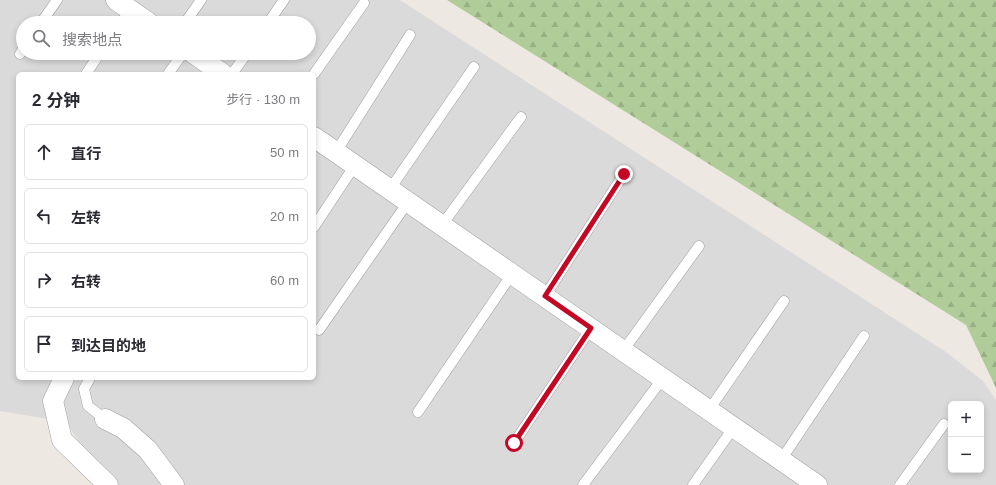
<!DOCTYPE html>
<html lang="zh">
<head>
<meta charset="utf-8">
<style>
  body { margin:0; font-family:Arial,"Noto Sans SC",sans-serif; background:#f7f7f7; color:#2b2b33 }
  .controls { position:absolute; right:12px; bottom:12px; display:grid; overflow:hidden; border-radius:6px; box-shadow:0 2px 6px #0003 }
  .controls button { width:36px; height:36px; display:grid; place-items:center; padding:0; border:0; border-bottom:1px solid #e1e1e2; background:#fff; color:#2b2b33; font:20px sans-serif }
  .stop { position:absolute; width:12px; height:12px; margin:-9px; border:3px solid #c30724; border-radius:50%; background:#fff }
  .stop.end { background:#c30724; border-color:#fff; box-shadow:0 1px 4px #0008 }
  .list { margin:0; padding:0; list-style:none }
  h2 { display:flex; justify-content:space-between; align-items:center; height:52px; margin:0; padding:0 16px; font-size:17px }
  h2 small { font-size:13px; font-weight:400; color:#7c7c81 }
  .list li { display:grid; grid-template-columns:26px 1fr auto; gap:12px; align-items:center; box-sizing:border-box; height:56px; margin:0 8px 8px; padding:0 8px; border:1px solid #e1e1e2; border-radius:6px }
  .list b { display:block; font-size:15px; white-space:nowrap }
  .list em { font-size:13px; font-style:normal; color:#7c7c81 }
  .icon { flex:none; width:22px; height:22px; fill:none; stroke:currentColor; stroke-width:2; stroke-linecap:round; stroke-linejoin:round }
  .map { position:relative; flex:none; width:996px; height:485px; overflow:hidden }
  .search { position:absolute; background:#fff; box-shadow:0 2px 6px #0003; left:16px; top:16px; width:300px; height:44px; display:flex; align-items:center; gap:10px; box-sizing:border-box; padding:0 14px; border-radius:22px; color:#7c7c81; font-size:15px }
  .panel { position:absolute; background:#fff; box-shadow:0 2px 6px #0003; left:16px; top:72px; width:300px; height:308px; border-radius:6px }
  .map>svg:first-child { display:block }
  .residential { fill:#dbdada; fill-rule:evenodd }
  .forest { fill:url(#forest-firs) }
  .lines { fill:none; stroke-linecap:round; stroke-linejoin:round }
  .lane-casing { stroke:#9e9e9e; stroke-width:11 }
  .street-casing { stroke:#9e9e9e; stroke-width:21 }
  .lane { stroke:#fff; stroke-width:10 }
  .street { stroke:#fff; stroke-width:20 }
  .route { stroke:#c30724; stroke-width:5 }
</style>
</head>
<body>
<div class="map">
<svg width="996" height="485" viewBox="0 0 996 485">
  <defs>
    <pattern id="forest-firs" width="22" height="20" patternUnits="userSpaceOnUse"><rect width="22" height="20" fill="#b0cc99"/><path d="M5 1l3.5 6h-7zM16 11l3.5 6h-7z" fill="#97af83"/></pattern>
  </defs>
  <rect width="100%" height="100%" fill="#eee8e3"/>
  <!-- residential -->
  <path class="residential" d="M0,0H400L946,352L983,381L996,400V485H108L66,422L0,411ZM23,23H309V53H23ZM18,74H314V378H18ZM951,404H981V470H951Z"/>
  <!-- forest -->
  <path class="forest" d="M447,0H996V388L966,325Z"/>
  <g class="lines">
    <defs>
      <path id="lane" d="M41,23L57,0
        M121,23L130,10
        M185,23L201,0
        M268,23L284,0
        M20,54L23,49
        M86,74L100,53
        M168,74L183,53
        M232,74L247,53
        M314,74L364,3
        M336,152L410,35
        M390,189L474,67
        M442,225L521,117
        M314,227L355,165
        M545,296L624,174
        M319,330L408,202
        M623,351L699,246
        M90,378L84,389L88,406L105,419
        M709,410L784,301
        M418,412L512,274
        M514,443L591,328
        M781,460L864,336
        M583,485L663,378
        M693,485L734,427
        M900,485L944,424"/>
      <path id="street" d="M116,0L149,23
        M193,53L223,74
        M314,137L817,485
        M64,378L53,401L62,440L108,485
        M105,419L123,428L148,450L174,485"/>
    </defs>
    <!-- lane casing -->
    <use href="#lane" class="lane-casing"/>
    <!-- street casing -->
    <use href="#street" class="street-casing"/>
    <!-- lane -->
    <use href="#lane" class="lane"/>
    <!-- street -->
    <use href="#street" class="street"/>
  </g>
  <g class="lines">
    <!-- route -->
    <path class="route" d="M514,443L591,328L545,296L624,174"/>
  </g>
</svg>
<div class="controls">
<button>+</button>
<button>−</button>
</div>
<div class="stop" style="left:514px;top:443px"></div>
<div class="stop end" style="left:624px;top:174px"></div>
<div class="search"><svg class="icon" aria-label="search" viewBox="0 0 24 24"><circle cx="10" cy="10" r="6"/><path d="M15 15l6 6"/></svg>搜索地点</div>
<section class="panel">
<h2>2 分钟<small>步行 · 130 m</small></h2>
<ul class="list">
<li><svg class="icon" aria-label="ahead" viewBox="0 0 24 24"><path d="M12 20V5M6 11l6-6 6 6"/></svg><div><b>直行</b></div><em>50 m</em></li>
<li><svg class="icon" aria-label="left" viewBox="0 0 24 24"><path d="M17 20v-9H6M10 6l-5 5 5 5"/></svg><div><b>左转</b></div><em>20 m</em></li>
<li><svg class="icon" aria-label="right" viewBox="0 0 24 24"><path d="M7 20v-9h11M14 6l5 5-5 5"/></svg><div><b>右转</b></div><em>60 m</em></li>
<li><svg class="icon" aria-label="arrive" viewBox="0 0 24 24"><path d="M6 21V4h12l-3 4 3 4H6"/></svg><div><b>到达目的地</b></div></li>
</ul>
</section>
</div>
</body>
</html>
